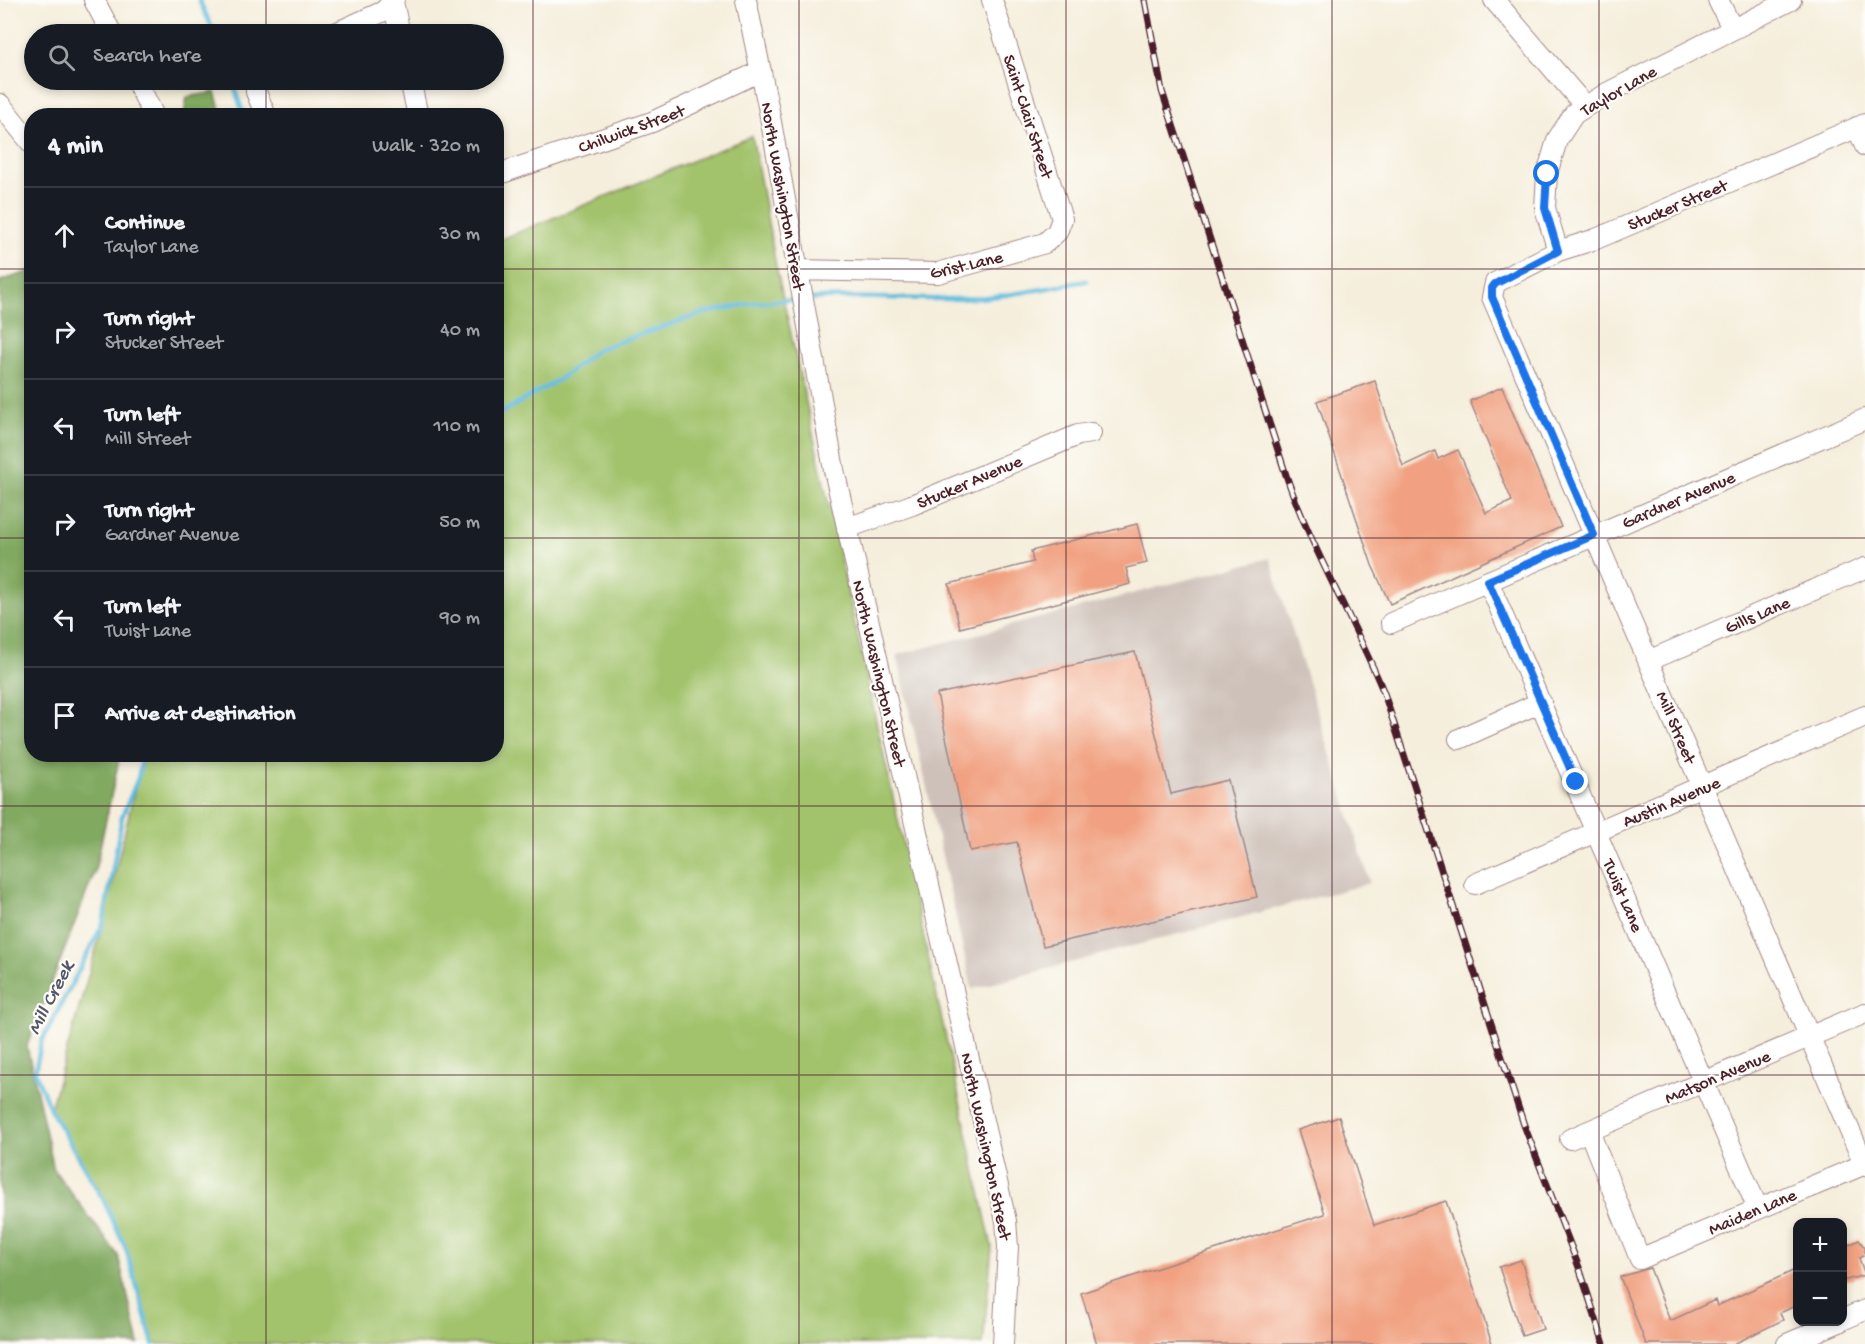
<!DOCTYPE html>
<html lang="en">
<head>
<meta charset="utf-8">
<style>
  body { margin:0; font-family:"Gochi Hand",sans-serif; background:#242831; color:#f1f3f6 }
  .controls { position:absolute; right:18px; bottom:18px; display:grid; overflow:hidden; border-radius:12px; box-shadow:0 3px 9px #0003 }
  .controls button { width:54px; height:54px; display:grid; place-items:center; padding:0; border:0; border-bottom:2px solid #363941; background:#171b24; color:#f1f3f6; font:30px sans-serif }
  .stop { position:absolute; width:18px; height:18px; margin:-14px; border:4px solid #1a73e8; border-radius:50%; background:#fff }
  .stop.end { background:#1a73e8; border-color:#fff; box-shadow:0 2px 6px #0008 }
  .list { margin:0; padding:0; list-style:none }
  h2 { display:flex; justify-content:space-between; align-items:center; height:78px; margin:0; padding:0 24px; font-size:26px }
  h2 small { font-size:20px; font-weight:400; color:#9ea1a6 }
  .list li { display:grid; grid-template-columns:39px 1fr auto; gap:18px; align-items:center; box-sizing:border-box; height:96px; padding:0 24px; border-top:2px solid #363941 }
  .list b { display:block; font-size:22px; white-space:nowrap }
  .list p { margin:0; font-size:20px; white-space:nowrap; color:#9ea1a6 }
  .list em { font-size:20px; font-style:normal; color:#9ea1a6 }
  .icon { flex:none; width:33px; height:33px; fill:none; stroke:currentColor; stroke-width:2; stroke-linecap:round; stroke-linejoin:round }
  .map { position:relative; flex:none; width:1865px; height:1344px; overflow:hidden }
  .search { position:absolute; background:#171b24; box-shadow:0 3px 9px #0003; left:24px; top:24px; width:480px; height:66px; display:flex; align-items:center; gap:15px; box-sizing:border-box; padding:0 21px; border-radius:33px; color:#9ea1a6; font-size:22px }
  .panel { position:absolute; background:#171b24; box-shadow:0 3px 9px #0003; left:24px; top:108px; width:480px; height:654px; border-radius:24px }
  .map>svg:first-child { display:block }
  .industrial { fill:#cec1b9 }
  .green { fill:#a2c36c; stroke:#76714c; stroke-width:1.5 }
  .forest { fill:#81a960; stroke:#666446; stroke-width:1.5 }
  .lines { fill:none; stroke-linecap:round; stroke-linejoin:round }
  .stream { stroke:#5fbbdd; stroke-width:4.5 }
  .building { fill:#f1a181 }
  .minor-casing { stroke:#a08684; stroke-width:22 }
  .minor { stroke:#fff; stroke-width:20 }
  .rail-casing { stroke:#4a1f2b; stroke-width:7 }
  .rail { stroke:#fdfcf7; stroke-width:4.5; stroke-dasharray:14; stroke-linecap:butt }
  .route { stroke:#1a73e8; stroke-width:8 }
  .grid { fill:none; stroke:#4a1f2b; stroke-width:1.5; stroke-opacity:0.55 }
  .labels { text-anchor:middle; stroke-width:4.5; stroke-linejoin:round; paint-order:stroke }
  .street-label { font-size:18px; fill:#4a1f2b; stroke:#fdfcf7 }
  .water-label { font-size:20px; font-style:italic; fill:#515669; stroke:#fdfcf7 }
</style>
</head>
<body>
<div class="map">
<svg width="1865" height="1344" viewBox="0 0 1865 1344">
  <rect width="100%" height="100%" fill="#fdfcf7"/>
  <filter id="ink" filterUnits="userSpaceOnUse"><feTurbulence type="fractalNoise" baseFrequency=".0167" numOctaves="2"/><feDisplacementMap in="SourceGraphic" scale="12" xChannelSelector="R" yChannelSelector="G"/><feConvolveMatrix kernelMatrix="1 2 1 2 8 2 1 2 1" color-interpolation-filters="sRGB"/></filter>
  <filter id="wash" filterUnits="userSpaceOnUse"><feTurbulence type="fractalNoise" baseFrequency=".008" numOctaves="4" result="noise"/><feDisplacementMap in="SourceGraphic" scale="24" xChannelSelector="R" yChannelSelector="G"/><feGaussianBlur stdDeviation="1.35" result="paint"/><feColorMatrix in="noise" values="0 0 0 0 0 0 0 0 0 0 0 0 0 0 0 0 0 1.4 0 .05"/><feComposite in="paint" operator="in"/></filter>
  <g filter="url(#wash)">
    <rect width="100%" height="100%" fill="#f5eedc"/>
    <!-- industrial -->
    <path class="industrial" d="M1270,558L1370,883L972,989L897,655Z"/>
    <!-- green -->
    <path class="green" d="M752,136L776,266L992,1247L983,1344H155C142,1313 138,1278 125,1247C105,1199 76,1154 50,1109L103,924L143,755L496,754L497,241Z"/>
    <!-- forest -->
    <path class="forest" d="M215,92L222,115H184L187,97Z
      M31,271L32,754L120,755L95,871L27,1046L54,1170L118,1255L139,1344H0V281Z"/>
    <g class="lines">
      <!-- stream -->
      <path class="stream" d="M199,0L215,34
        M232,80L244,116
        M809,299C856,295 903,300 950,299C997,299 1041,289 1086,281
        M496,416L560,379L598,349L701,314L753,303L797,299
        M143,754L138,778L122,817L103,924L41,1043L35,1072L50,1109L103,1199L126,1249L153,1344"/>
    </g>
    <g id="blocks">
      <!-- building -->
      <path class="building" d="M1375,381L1403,466L1435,451L1438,459L1458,450L1486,513L1512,501L1470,401L1502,387L1561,527L1390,604L1372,565L1317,401Z
        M1137,524L1147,563L1126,568L1130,584L960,628L949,584L1033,562L1031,551Z
        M1135,652L1171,794L1228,780L1257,897L1043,946L1017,842L970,851L937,694Z
        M1339,1117L1374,1225L1446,1201L1492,1344H1097L1081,1293L1325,1214L1298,1130Z
        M1859,1240L1865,1248V1255L1859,1258L1865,1275L1842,1281V1248Z
        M1521,1260L1543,1329L1522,1336L1499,1267Z
        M1650,1268L1670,1321L1715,1300L1717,1306L1797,1269V1305L1780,1313L1783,1320L1734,1344H1646L1620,1277Z"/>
    </g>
  </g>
  <g filter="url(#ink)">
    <use href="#blocks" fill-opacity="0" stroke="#a08684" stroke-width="1.5"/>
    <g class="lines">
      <defs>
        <path id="minor" d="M94,0L112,34
          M746,0L769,111L834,470L1006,1221L1008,1247L1003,1344
          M1494,0L1585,106
          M1718,0L1732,28
          M393,2L400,34
          M333,34L384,11L394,0
          M136,80L154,116
          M256,80V92L266,116
          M410,80L418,116
          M0,104L32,144
          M1865,124L1596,239L1558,251L1495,283L1492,297L1865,1166
          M1857,127L1865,146
          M496,175L652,122L761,71
          M1558,251L1545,208L1547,174L1557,140L1574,114L1607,93L1791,0
          M797,270L938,273L1045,243L1057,232L1062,219L992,0
          M847,528L912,505L1078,435L1091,433
          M1488,581L1758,1209
          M1391,623L1865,419
          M1648,661L1865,568
          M1459,739L1541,702
          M1475,884L1865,716
          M1589,1131L1640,1259L1865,1164
          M1570,1139L1865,1013
          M1842,1320L1865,1310
          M1787,1344L1839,1322"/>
      </defs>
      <!-- minor casing -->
      <use href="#minor" class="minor-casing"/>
      <!-- minor -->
      <use href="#minor" class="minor"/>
      <defs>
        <path id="rail" d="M1145,0L1162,91L1286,475C1312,551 1354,620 1384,693L1524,1125L1580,1270L1604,1344"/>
      </defs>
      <!-- rail casing -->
      <use href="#rail" class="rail-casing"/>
      <!-- rail -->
      <use href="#rail" class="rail"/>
    </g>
  </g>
  <g class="lines" filter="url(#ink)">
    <!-- route -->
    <path class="route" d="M1547,174L1545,208L1558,251L1495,284L1492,288V297L1594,535L1488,581L1576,782"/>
  </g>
  <!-- grid -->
  <path class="grid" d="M266,0V34M533,0V1344M799,0V1344M1066,0V1344M1332,0V1344M1599,0V1344M266,80V116M0,269H32M496,269H1865M0,538H32M496,538H1865M266,754V1344M0,806H1865M0,1075H1865"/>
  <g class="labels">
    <!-- street labels -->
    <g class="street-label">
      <text transform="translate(1618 90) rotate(-30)" y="6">Taylor Lane</text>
      <text transform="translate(1029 116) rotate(72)" y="6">Saint Clair Street</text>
      <text transform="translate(631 128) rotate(-20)" y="6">Chilwick Street</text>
      <text transform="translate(784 196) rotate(80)" y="6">North Washington Street</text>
      <text transform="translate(1677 204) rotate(-23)" y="6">Stucker Street</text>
      <text transform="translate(966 264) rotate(-13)" y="6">Grist Lane</text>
      <text transform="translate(969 481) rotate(-23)" y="6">Stucker Avenue</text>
      <text transform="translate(1678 499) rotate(-23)" y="6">Gardner Avenue</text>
      <text transform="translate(1757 614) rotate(-23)" y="6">Gills Lane</text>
      <text transform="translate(880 673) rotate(77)" y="6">North Washington Street</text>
      <text transform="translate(1677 727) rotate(67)" y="6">Mill Street</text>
      <text transform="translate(1671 801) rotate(-23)" y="6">Austin Avenue</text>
      <text transform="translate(1624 895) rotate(67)" y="6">Twist Lane</text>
      <text transform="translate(1717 1076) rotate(-23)" y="6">Matson Avenue</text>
      <text transform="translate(987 1146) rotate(78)" y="6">North Washington Street</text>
      <text transform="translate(1752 1211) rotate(-23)" y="6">Maiden Lane</text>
    </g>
    <!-- water labels -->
    <g class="water-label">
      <text transform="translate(49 997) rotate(-63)" y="7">Mill Creek</text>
    </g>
  </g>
</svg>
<div class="controls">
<button>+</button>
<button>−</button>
</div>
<div class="stop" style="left:1547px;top:174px"></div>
<div class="stop end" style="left:1576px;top:782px"></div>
<div class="search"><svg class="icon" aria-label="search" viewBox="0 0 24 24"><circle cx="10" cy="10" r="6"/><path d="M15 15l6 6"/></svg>Search here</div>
<section class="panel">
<h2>4 min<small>Walk · 320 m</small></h2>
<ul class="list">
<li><svg class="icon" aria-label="ahead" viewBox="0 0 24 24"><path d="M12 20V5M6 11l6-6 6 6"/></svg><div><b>Continue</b><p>Taylor Lane</p></div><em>30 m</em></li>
<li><svg class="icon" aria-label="right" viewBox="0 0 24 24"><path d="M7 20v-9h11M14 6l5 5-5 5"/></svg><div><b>Turn right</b><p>Stucker Street</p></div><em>40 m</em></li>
<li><svg class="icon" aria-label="left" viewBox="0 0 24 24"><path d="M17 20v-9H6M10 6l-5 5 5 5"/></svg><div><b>Turn left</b><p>Mill Street</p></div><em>110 m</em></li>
<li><svg class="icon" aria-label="right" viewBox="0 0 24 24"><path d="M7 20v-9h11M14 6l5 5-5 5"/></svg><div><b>Turn right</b><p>Gardner Avenue</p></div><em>50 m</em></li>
<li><svg class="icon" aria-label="left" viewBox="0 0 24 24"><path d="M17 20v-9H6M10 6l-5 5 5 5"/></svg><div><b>Turn left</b><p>Twist Lane</p></div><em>90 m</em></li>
<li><svg class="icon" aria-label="arrive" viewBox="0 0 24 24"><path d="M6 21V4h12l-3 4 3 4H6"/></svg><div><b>Arrive at destination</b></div></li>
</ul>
</section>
</div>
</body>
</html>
